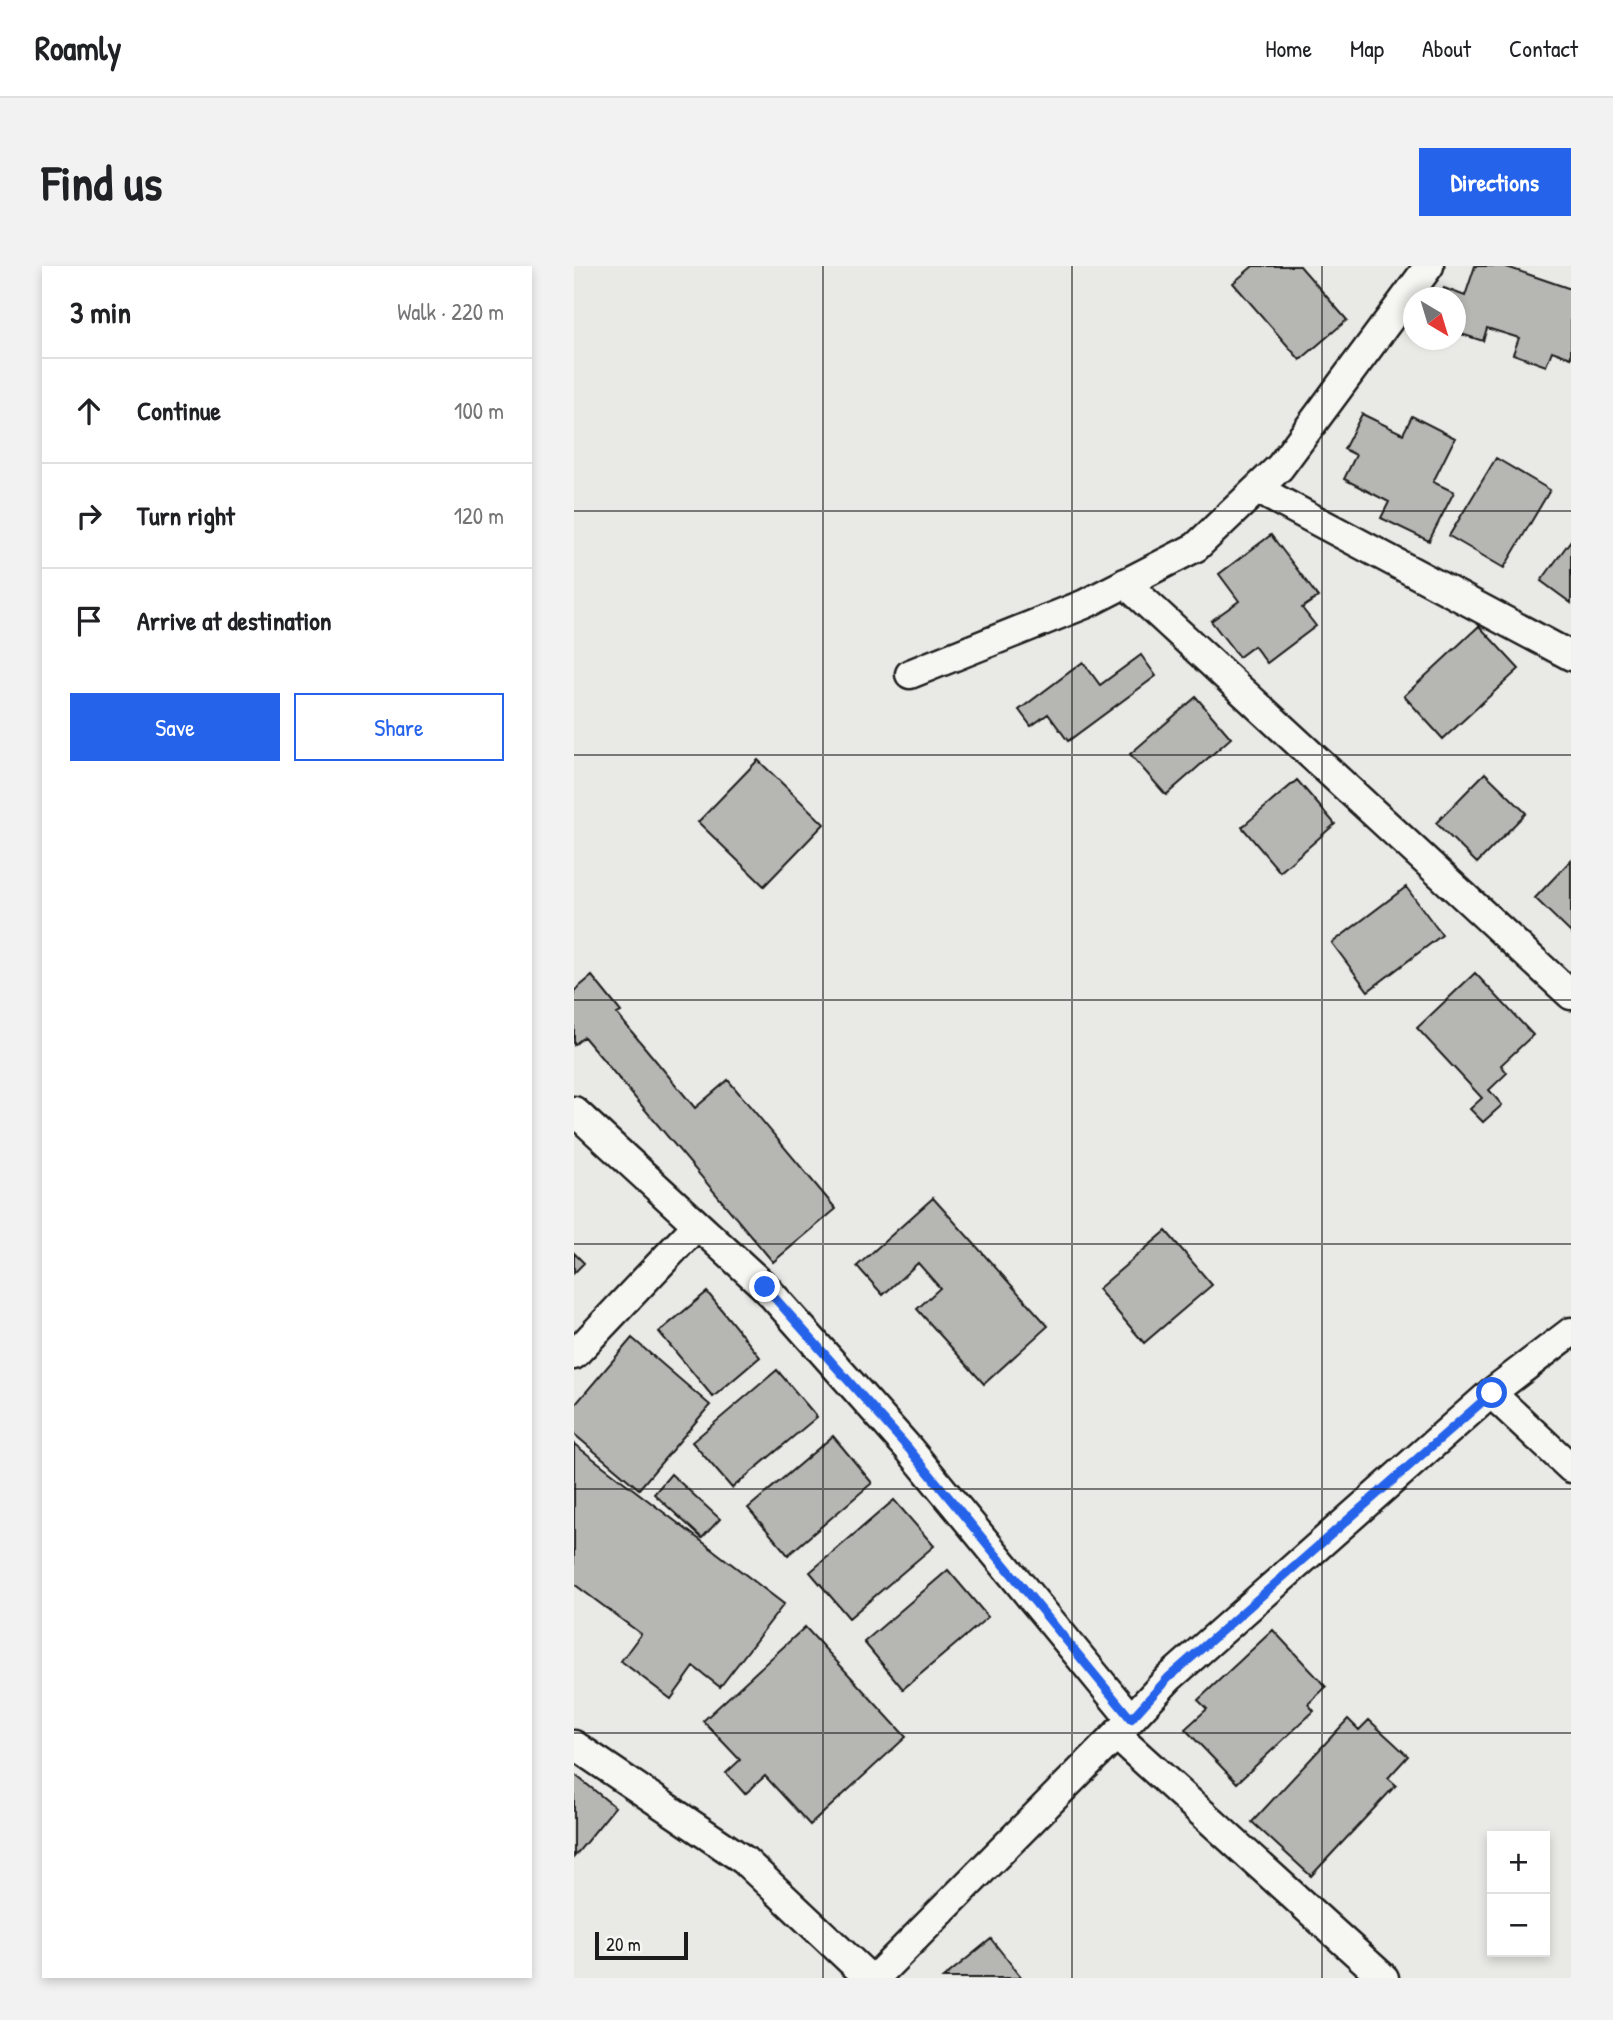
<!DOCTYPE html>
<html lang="en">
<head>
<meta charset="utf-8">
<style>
  body { margin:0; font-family:"Patrick Hand",sans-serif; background:#f2f2f2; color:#202124 }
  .controls { position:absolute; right:21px; bottom:21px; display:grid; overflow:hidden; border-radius:0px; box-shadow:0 4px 10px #0003 }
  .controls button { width:63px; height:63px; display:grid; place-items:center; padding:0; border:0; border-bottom:2px solid #e0e0e0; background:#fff; color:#202124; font:35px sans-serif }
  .compass { position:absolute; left:829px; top:21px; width:63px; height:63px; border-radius:50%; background:#fff; box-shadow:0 4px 10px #0003; rotate:142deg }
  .scale { position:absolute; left:21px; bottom:18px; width:93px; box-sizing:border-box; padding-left:7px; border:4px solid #1c1c1c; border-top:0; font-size:19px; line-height:24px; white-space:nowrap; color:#1c1c1c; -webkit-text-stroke:5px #f6f6f2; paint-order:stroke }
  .stop { position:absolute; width:21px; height:21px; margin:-16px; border:5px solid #2563eb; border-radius:50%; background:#fff }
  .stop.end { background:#2563eb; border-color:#fff; box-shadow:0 2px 7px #0008 }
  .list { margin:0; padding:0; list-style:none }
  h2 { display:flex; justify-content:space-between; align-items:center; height:91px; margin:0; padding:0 28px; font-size:30px }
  h2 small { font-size:23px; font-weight:400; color:#757577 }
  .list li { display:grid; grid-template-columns:46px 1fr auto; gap:21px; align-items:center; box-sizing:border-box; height:105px; padding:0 28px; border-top:2px solid #e0e0e0 }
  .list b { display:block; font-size:26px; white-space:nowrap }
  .list em { font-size:23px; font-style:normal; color:#757577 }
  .actions { display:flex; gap:14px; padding:21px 28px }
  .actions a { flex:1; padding:16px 0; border:2px solid #2563eb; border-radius:0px; text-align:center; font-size:24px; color:#2563eb }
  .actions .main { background:#2563eb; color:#fff }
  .icon { flex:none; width:38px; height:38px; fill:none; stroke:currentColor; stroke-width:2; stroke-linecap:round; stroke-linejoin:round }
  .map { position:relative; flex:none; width:997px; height:1712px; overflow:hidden; border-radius:0px }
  header { display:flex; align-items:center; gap:42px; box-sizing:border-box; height:98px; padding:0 35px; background:#fff; border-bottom:2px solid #e0e0e0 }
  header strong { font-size:33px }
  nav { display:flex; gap:38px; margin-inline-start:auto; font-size:24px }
  .intro { display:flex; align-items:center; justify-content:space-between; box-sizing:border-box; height:168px; padding:0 42px }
  h1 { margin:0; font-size:49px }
  .button { padding:18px 32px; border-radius:0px; background:#2563eb; color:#fff; font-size:24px; font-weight:700 }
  main { display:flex; gap:42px; padding:0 42px }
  aside { flex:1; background:#fff; border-radius:0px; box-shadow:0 4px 10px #0003 }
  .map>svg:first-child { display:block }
  .building { fill:#b6b6b3; stroke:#1c1c1c; stroke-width:2 }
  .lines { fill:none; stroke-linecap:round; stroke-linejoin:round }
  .minor-casing { stroke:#1c1c1c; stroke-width:33 }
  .minor { stroke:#f6f6f2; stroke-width:28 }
  .route { stroke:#2563eb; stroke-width:9 }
  .grid { fill:none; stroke:#1c1c1c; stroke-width:2; stroke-opacity:0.55 }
</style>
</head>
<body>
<header>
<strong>Roamly</strong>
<nav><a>Home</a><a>Map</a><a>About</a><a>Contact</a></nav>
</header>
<div class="intro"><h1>Find us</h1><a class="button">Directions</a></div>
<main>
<aside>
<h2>3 min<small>Walk · 220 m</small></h2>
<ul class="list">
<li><svg class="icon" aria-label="ahead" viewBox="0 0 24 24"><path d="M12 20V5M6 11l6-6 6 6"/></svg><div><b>Continue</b></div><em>100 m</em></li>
<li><svg class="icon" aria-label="right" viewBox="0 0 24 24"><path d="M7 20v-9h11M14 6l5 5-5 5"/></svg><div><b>Turn right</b></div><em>120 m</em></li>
<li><svg class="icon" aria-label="arrive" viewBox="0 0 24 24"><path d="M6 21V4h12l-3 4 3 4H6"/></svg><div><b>Arrive at destination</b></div></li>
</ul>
<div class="actions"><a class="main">Save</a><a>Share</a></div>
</aside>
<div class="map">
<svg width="997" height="1712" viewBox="0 0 997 1712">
  <rect width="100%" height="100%" fill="#e9e9e5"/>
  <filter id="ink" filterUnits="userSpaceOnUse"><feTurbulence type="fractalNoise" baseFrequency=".0143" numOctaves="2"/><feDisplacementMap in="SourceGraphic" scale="14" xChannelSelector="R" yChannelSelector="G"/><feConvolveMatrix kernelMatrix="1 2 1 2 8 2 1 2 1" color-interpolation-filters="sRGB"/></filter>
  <g filter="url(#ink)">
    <!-- building -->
    <path class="building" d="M679,0H726L773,54L726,94L659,17Z
      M901,0H930L997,23V92L978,85L972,100L939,88L945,72L913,62L909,75L881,66V32H867L870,22L891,30Z
      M788,148L829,168L838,150L881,172L859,216L880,226L855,275L807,252L815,236L770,213L782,189L770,183Z
      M922,192L976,224L930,302L875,270Z
      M697,269L744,331L728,342L742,360L693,397L680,380L665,391L637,355L665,335L645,308Z
      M997,274V337L967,315Z
      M905,360L945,403L869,473L830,430Z
      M567,389L582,410L494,475L474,448L457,460L445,444L509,396L526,419Z
      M622,431L657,472L592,529L556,488Z
      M184,494L250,558L190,620L124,556Z
      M911,507L952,547L903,597L862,557Z
      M723,514L761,558L706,606L668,561Z
      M997,594V667L961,632Z
      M832,621L868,669L794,725L758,677Z
      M901,707L959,769L927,799L933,807L915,824L928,839L909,856L896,843L908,832L843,762Z
      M18,710L47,746L43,748L121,842L154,814L262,943L199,996L10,771L0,779V725Z
      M359,932L474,1060L410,1118L343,1043L366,1022L344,997L309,1029L283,1000Z
      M592,965L638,1019L570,1077L524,1023Z
      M0,987L10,997L0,1007Z
      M133,1026L186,1091L139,1131L85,1066Z
      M58,1072L136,1139L65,1223L0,1168V1140Z
      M203,1104L243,1151L158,1222L118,1176Z
      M259,1170L298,1217L214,1289L174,1242Z
      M0,1178L210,1338L146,1421L120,1401L97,1433L47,1395L67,1368L0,1318Z
      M97,1208L146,1253L128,1272L80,1228Z
      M320,1234L360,1280L275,1352L236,1306Z
      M374,1304L414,1351L329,1423L290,1376Z
      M231,1361L332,1471L236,1559L191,1510L171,1528L152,1507L166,1494L129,1455Z
      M699,1364L752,1421L734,1438L740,1445L663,1517L611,1463L633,1443L624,1434Z
      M774,1453L785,1464L795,1454L834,1490L814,1512L822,1519L737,1610L678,1556Z
      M0,1508L41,1541L0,1591Z
      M417,1673L448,1712H369Z"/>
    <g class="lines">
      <defs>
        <path id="minor" d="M683,223L997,390
          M551,317L997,729
          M336,408L511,338L622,281L706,201L855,0
          M0,845L191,1021L335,1183L557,1453
          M0,1089L123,959
          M917,1127L997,1202
          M542,1469L810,1712
          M0,1479L170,1594L295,1712
          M301,1712L542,1469L595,1412L917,1127L997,1066"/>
      </defs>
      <!-- minor casing -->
      <use href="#minor" class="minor-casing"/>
      <!-- minor -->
      <use href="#minor" class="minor"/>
    </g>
  </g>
  <g class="lines" filter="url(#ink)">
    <!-- route -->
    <path class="route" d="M191,1021L335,1183L557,1453L594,1412L918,1127"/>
  </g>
  <!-- grid -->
  <path class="grid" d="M249,0V1712M498,0V1712M748,0V1712M0,245H997M0,489H997M0,734H997M0,978H997M0,1223H997M0,1467H997"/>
</svg>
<div class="controls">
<button>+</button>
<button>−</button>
</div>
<svg class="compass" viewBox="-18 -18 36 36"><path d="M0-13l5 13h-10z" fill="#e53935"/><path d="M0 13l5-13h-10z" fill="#757577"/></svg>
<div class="scale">20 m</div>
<div class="stop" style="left:918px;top:1127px"></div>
<div class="stop end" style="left:191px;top:1021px"></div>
</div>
</main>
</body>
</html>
